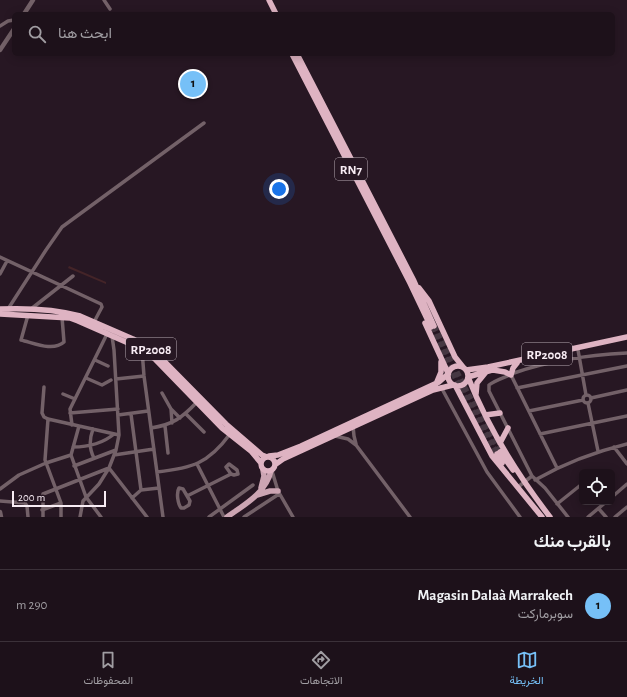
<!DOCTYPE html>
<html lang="ar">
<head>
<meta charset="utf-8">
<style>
  body { margin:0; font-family:"Alegreya Sans",Vazirmatn,sans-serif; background:#2a1f27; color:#f1f3f6; direction:rtl }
  .controls { position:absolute; right:12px; bottom:12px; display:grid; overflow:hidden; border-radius:6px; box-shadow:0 2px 10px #0003 }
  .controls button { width:36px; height:36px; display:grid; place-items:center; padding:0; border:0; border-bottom:1px solid #3b3139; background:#1d111a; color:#f1f3f6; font:20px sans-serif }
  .scale { position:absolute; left:12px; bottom:10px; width:94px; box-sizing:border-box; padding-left:4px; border:2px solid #f8ecf4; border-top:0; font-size:11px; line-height:14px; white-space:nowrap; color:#f8ecf4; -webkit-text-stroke:3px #271723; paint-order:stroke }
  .you { position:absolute; left:279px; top:189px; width:14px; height:14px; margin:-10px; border:3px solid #fff; border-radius:50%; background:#1a73e8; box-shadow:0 0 0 6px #1a73e833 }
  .badge { display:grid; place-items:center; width:26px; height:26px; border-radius:50%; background:#76c0f7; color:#111; font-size:13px; font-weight:700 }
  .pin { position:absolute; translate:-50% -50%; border:2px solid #fff; box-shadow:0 1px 4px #0006 }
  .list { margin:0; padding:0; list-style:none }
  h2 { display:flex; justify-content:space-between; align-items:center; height:52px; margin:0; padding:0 16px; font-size:17px }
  h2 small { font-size:13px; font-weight:400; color:#a09da2 }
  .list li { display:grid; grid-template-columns:26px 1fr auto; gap:12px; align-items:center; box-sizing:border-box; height:72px; padding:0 16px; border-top:1px solid #3b3139 }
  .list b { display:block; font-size:15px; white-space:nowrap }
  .list p { margin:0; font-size:13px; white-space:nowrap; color:#a09da2 }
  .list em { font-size:13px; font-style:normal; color:#a09da2 }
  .icon { flex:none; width:22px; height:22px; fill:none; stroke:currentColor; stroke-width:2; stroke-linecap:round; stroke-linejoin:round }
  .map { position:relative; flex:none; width:627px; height:517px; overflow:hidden; direction:ltr }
  .search { position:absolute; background:#1d111a; box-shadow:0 2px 10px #0003; left:12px; right:12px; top:12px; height:44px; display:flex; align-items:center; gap:10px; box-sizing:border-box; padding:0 14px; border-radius:6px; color:#a09da2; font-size:15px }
  .sheet { height:124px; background:#1d111a }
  nav { display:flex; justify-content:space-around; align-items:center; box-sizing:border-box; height:56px; border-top:1px solid #3b3139; background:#1d111a; font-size:11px; color:#a09da2 }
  nav a { display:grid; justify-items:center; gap:2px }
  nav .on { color:#76c0f7 }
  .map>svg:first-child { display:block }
  .green { fill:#442428 }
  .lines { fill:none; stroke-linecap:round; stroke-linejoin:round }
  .trunk-tunnel { stroke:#463742; stroke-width:5.5; stroke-dasharray:5.5 3; stroke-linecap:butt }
  .minor { stroke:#736168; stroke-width:3.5 }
  .tertiary { stroke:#736168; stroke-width:4.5 }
  .primary { stroke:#cca5b3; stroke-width:5.5 }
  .trunk { stroke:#deb3c2; stroke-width:5.5 }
  .labels { text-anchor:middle; stroke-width:3.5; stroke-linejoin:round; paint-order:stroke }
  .shield { fill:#271723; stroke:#b9acb5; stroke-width:1 }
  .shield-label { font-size:13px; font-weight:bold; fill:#f8ecf4 }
</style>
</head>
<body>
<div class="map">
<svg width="627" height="517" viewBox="0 0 627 517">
  <rect width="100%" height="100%" fill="#271723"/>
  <!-- green -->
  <path class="green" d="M69,266L106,282V284L68,268Z"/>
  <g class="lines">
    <!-- trunk-tunnel -->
    <path class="trunk-tunnel" d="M434,326L465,388L500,452
      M431,327L461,390L497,454"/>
    <!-- minor -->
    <path class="minor" d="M104,0L110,9
      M0,26L8,21L14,20
      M0,257L101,304L102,307L94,322
      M0,274L7,261
      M8,309L46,250L62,227L204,123
      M31,309L73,276
      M28,315L21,340C34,343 53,352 64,342L62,317
      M142,350L144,376L163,517
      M578,350L586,395
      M95,360L108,366
      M511,375L557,468
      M86,378L102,385L111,380
      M116,379L144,376
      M44,387L42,413L44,417L48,419L119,435
      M441,387L487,472L520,517
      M517,388L627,366
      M162,393L171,409L180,418
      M63,394L75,399
      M583 399a4 4 0 1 1 8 0a4 4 0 1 1-8 0Z
      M591,398L627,390
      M588,403L598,451
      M171,409L172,423
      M529,411L583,400
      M70,413L118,409
      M131,414L141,490
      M186,414L204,432
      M118,415L148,411
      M48,419L45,460L61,503V517
      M72,425L70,409L107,334
      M79,426L71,455L86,497L101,517
      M165,426L168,453
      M353,426L354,436L356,444
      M151,428C172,425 182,418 197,402
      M93,429C89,440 89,449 94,458
      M540,434L627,416
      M335,436L348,439L356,445L410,517
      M73,447C88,447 102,444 114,434
      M614,447L627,464
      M114,455L154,449
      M197,464L224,517
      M229,464L237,470L238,474L234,475L231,474L226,467Z
      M74,466L116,450
      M272,471L278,491L293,517
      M157,472C192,468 208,464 230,434
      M535,480C565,463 594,452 627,444
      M518,487L532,476
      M179,488L183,489L190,501L189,505L184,508H181C178,504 176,493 179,488Z
      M0,489L19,475L46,463L71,455
      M187,496L231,474
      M612,497L627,484
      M132,498L141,490L159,488
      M0,501L25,503L27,506L28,517
      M557,504L582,484
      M599,509L606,517
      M42,510L61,503
      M43,517V494L109,468L147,517
      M80,517L83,501L99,484L109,468L116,450L119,435L114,350L112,336
      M209,517L253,485
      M244,517L279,494
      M568,517L545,488L532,476L489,391V385C495,380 506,377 514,373C551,360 588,355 627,353
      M588,517L606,502
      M615,517L627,507"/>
    <!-- tertiary -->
    <path class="tertiary" d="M24,14L33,0
      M0,50L14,29
      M0,512L1,517"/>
    <!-- primary -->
    <path class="primary" d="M261,488L264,476L263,470
      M257,495L270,491H278
      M227,517C244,505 266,493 271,471"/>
    <!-- trunk -->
    <path class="trunk" d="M269,0L276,14
      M292,54L410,283L431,327
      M297,54L414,281L434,326
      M419,288L429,301L455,357L463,367
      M0,309C26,308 55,309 80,316L133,339L154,351L226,424L262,455L267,457
      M0,314L70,318L78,321L135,346L155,359L222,428L251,451L261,463
      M425,323L448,373
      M448 376a10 10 0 1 1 20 0a10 10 0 1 1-20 0Z
      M466,370L488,367L627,337
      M493,370L505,372L511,375L513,368L517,363
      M468,377L492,370
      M468,377C488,428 517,474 550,517
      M436,384L441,372V362
      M455,385L492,456L542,517
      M476,394L477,383L486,372
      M485,415L500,413
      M500,443L508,428
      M500,452L513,470
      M497,454L502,463
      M269,456L278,455L301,446L439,382L448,374
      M261 464a7 7 0 1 1 14 0a7 7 0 1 1-14 0Z
      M276,464L283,459L433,390L453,385"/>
  </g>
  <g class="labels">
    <!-- shield labels -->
    <g class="shield">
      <rect x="335" y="158" width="32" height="22" rx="3"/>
      <rect x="126" y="338" width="50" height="22" rx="3"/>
      <rect x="522" y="343" width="50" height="22" rx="3"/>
    </g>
    <g class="shield-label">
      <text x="351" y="174">RN7</text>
      <text x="151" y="354">RP2008</text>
      <text x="547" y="359">RP2008</text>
    </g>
  </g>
</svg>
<div class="controls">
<button><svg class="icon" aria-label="locate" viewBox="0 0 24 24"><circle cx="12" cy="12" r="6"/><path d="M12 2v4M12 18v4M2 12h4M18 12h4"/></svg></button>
</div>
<div class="scale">200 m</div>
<div class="you"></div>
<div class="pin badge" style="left:193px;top:84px">1</div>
<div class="search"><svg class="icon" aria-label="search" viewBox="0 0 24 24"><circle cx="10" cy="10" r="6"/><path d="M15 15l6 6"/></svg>ابحث هنا</div>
</div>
<section class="sheet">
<h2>بالقرب منك<small></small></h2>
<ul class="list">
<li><span class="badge">1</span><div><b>Magasin Dalaà Marrakech</b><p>سوبرماركت</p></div><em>290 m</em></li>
</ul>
</section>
<nav>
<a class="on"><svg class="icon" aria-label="map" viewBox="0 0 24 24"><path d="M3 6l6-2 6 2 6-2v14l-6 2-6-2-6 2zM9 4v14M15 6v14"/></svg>الخريطة</a>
<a><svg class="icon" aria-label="directions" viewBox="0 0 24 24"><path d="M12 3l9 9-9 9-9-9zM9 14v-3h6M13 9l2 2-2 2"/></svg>الاتجاهات</a>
<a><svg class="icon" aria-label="saved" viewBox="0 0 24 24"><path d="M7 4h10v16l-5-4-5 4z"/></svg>المحفوظات</a>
</nav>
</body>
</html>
